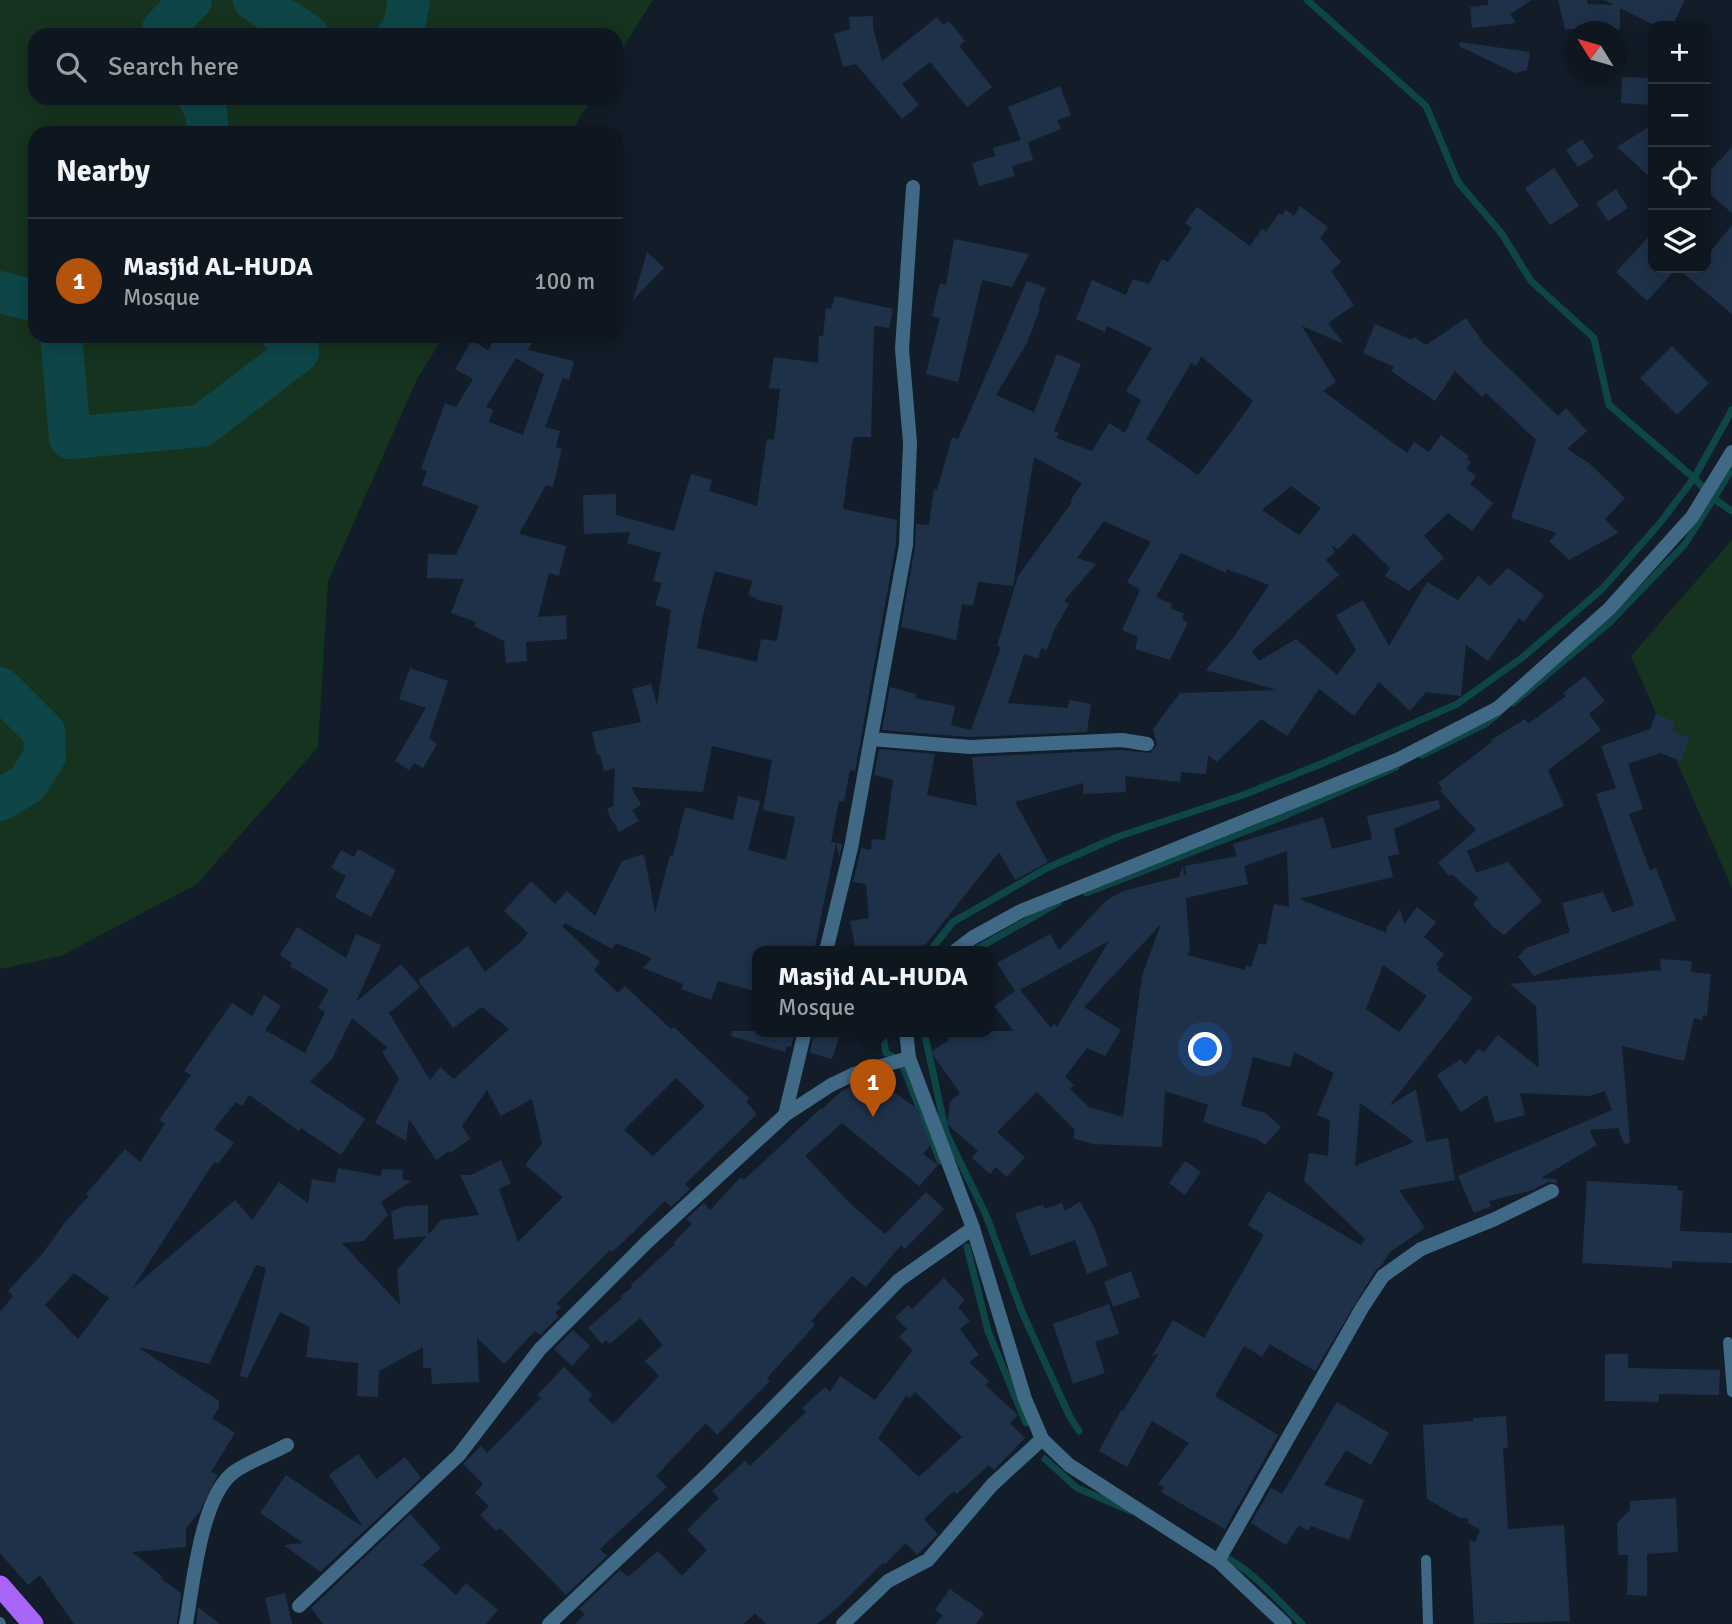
<!DOCTYPE html>
<html lang="en">
<head>
<meta charset="utf-8">
<style>
  body { margin:0; font-family:Signika,sans-serif; background:#171f28; color:#f1f3f6 }
  .controls { position:absolute; right:21px; top:21px; display:grid; overflow:hidden; border-radius:14px; box-shadow:0 4px 18px #0003 }
  .controls button { width:63px; height:63px; display:grid; place-items:center; padding:0; border:0; border-bottom:2px solid #2e353d; background:#0e161f; color:#f1f3f6; font:35px sans-serif }
  .compass { position:absolute; left:1564px; top:21px; width:63px; height:63px; border-radius:50%; background:#0e161f; box-shadow:0 4px 18px #0003; rotate:307deg }
  .you { position:absolute; left:1206px; top:1050px; width:24px; height:24px; margin:-18px; border:5px solid #fff; border-radius:50%; background:#1a73e8; box-shadow:0 0 0 10px #1a73e833 }
  .badge { display:grid; place-items:center; width:46px; height:46px; border-radius:50%; background:#b45309; color:#fff; font-size:23px; font-weight:700 }
  .pin { position:absolute; translate:-50% -58px; filter:drop-shadow(0 2px 4px #0008) }
  .pin::after { content:''; position:absolute; top:37px; width:24px; height:21px; background:inherit; clip-path:polygon(0 0,100% 0,50% 100%) }
  .popup { position:absolute; left:752px; top:946px; width:242px; height:91px; box-sizing:border-box; display:grid; place-content:center; border-radius:14px; background:#0e161f; filter:drop-shadow(0 2px 5px #0005); font-size:23px; white-space:nowrap; color:#9b9fa4 }
  .popup b { font-size:26px; color:#f1f3f6 }
  .popup::after { content:''; position:absolute; left:50%; top:100%; margin-left:-14px; border:14px solid transparent; border-top-color:#0e161f }
  .list { margin:0; padding:0; list-style:none }
  h2 { display:flex; justify-content:space-between; align-items:center; height:91px; margin:0; padding:0 28px; font-size:30px }
  h2 small { font-size:23px; font-weight:400; color:#9b9fa4 }
  .list li { display:grid; grid-template-columns:46px 1fr auto; gap:21px; align-items:center; box-sizing:border-box; height:126px; padding:0 28px; border-top:2px solid #2e353d }
  .list b { display:block; font-size:26px; white-space:nowrap }
  .list p { margin:0; font-size:23px; white-space:nowrap; color:#9b9fa4 }
  .list em { font-size:23px; font-style:normal; color:#9b9fa4 }
  .icon { flex:none; width:38px; height:38px; fill:none; stroke:currentColor; stroke-width:2; stroke-linecap:round; stroke-linejoin:round }
  .map { position:relative; flex:none; width:1732px; height:1624px; overflow:hidden }
  .search { position:absolute; background:#0e161f; box-shadow:0 4px 18px #0003; left:28px; top:28px; width:595px; height:77px; display:flex; align-items:center; gap:18px; box-sizing:border-box; padding:0 24px; border-radius:21px; color:#9b9fa4; font-size:26px }
  .panel { position:absolute; background:#0e161f; box-shadow:0 4px 18px #0003; left:28px; top:126px; width:595px; height:217px; border-radius:21px }
  .map>svg:first-child { display:block }
  .green { fill:#16331f }
  .lines { fill:none; stroke-linecap:round; stroke-linejoin:round }
  .stream { stroke:#0e4647; stroke-width:7 }
  .river { stroke:#0e4647; stroke-width:42 }
  .building { fill:#1f3149; fill-rule:evenodd }
  .service { stroke:#406986; stroke-width:10 }
  .minor { stroke:#406986; stroke-width:14 }
  .tertiary { stroke:#406986; stroke-width:14 }
  .trunk { stroke:#a864f6; stroke-width:21 }
</style>
</head>
<body>
<div class="map">
<svg width="1732" height="1624" viewBox="0 0 1732 1624">
  <rect width="100%" height="100%" fill="#121d29"/>
  <!-- green -->
  <path class="green" d="M0,0H653L616,59V35H35V98H592L570,133H35V336H444L417,379L328,581L318,747L197,884L61,956L0,969Z
    M1732,540V888L1631,656Z"/>
  <g class="lines">
    <!-- stream -->
    <path class="stream" d="M1307,0L1426,106L1458,182L1502,234L1531,281L1594,338L1609,405L1694,478L1714,499L1732,511
      M1513,703L1609,623L1685,544L1732,469
      M1422,755L1485,724L1498,714
      M1086,893L1277,819L1396,767
      M930,951L953,922L1047,868L1117,837L1243,795L1321,764L1457,704L1523,657L1602,589L1660,523L1694,478L1732,410
      M973,951L1058,903
      M924,1031L946,1133L986,1215L1022,1312L1069,1415L1079,1431
      M883,1036L886,1053L901,1061L940,1161
      M967,1247L988,1331L1026,1423
      M1045,1459L1077,1488L1131,1511
      M1220,1555C1250,1567 1279,1602 1302,1624"/>
    <!-- river -->
    <path class="river" d="M254,0L308,35
      M166,35L163,29L191,0
      M398,35L403,34L409,0
      M199,98L206,111L208,133
      M0,292L35,301
      M61,336L70,438L201,426L298,352L283,336
      M0,688L44,732L45,756L27,784L0,800"/>
  </g>
  <!-- building -->
  <path class="building" d="M1488,0H1532L1510,14L1516,23L1472,28L1470,7L1488,5Z
    M1558,0H1587L1588,4L1614,5L1605,0H1685L1672,26H1656L1620,8V30L1565,29Z
    M873,16V28L882,61L937,17L943,25L949,21L965,41L959,46L992,87L967,107L930,62L902,84L919,105L902,119L856,64L843,67L834,34L850,29L849,17Z
    M1460,42L1530,52L1527,70L1515,73L1459,46Z
    M1622,77L1653,78V105L1621,103Z
    M1060,86L1071,115L1057,120L1061,129L1028,142L1033,160L1012,166L1015,176L979,186L972,163L995,156L993,148L1021,140L1008,107Z
    M1653,124V180L1617,147Z
    M1582,139L1594,157L1578,167L1566,150Z
    M1732,147V213L1706,191V175Z
    M1554,168L1579,206L1550,225L1525,188Z
    M1616,189L1628,208L1608,221L1596,203Z
    M1300,206L1328,227L1320,238L1341,262L1331,271L1354,305L1328,323L1344,344L1302,326L1336,382L1323,391L1407,453L1414,442L1429,452L1441,435L1469,456L1467,459L1471,462L1466,469L1476,476L1470,484L1493,503L1472,531L1448,513L1424,536L1444,558L1409,591L1385,576L1390,568L1354,533L1338,549L1331,545L1335,552L1326,560L1339,575L1252,651L1259,661L1296,639L1337,675L1356,650L1336,615L1363,600L1389,646L1427,582L1458,600L1478,576L1490,586L1508,568L1544,595L1524,622L1519,618L1488,661L1466,645L1461,696L1426,692L1410,711L1379,682L1354,716L1319,689L1287,736L1261,719L1217,762L1208,755L1206,774L1181,772L1180,782L1125,776L1126,792L1083,794V783L1015,802L1048,862L1015,880L999,852L926,944L911,951H856L850,921L869,918L866,884L853,882L861,848L871,850L872,839L885,840L893,780L874,775L879,749L935,754L927,795L977,806L972,757L1121,750L1150,753L1157,745L1153,729L1180,693L1277,690L1206,670L1233,638L1269,585L1227,569L1226,573L1181,553L1156,597L1172,604L1171,608L1184,614L1182,619L1188,622L1170,660L1135,649L1138,637L1122,630L1140,590L1127,582L1151,542L1104,521L1077,558L1096,564L1064,601L1069,604L1054,630L1047,650L1041,648L1038,659L1024,654L1008,703L1068,708L1069,700L1091,704L1087,732L970,737L882,730L890,687L916,694L915,698L955,706L951,725L971,730L1001,647L997,646L1018,576L1072,502L1070,501L1082,483L1034,457L1013,586L978,582L973,606L962,604L956,640L901,627L915,547L916,524L929,525L934,489L937,490L952,437L958,439L1027,281L1046,288L1038,307L1040,308L1027,343L996,395L1034,412L1057,354L1081,364L1054,431L1059,433L1056,438L1092,451L1109,423L1125,433L1141,400L1126,391L1152,348L1107,326L1105,332L1076,319L1092,280L1126,295L1133,279L1149,284L1162,259L1168,262L1192,228L1185,223L1197,207L1250,246L1262,229L1266,232L1279,213L1282,215L1286,210L1294,216ZM1201,356L1253,401L1229,435L1198,475L1146,439L1191,363L1196,366ZM1291,486L1321,508L1299,535L1262,510Z
    M1732,225V314L1677,268L1647,301L1616,272L1653,232V268H1706V257Z
    M954,239L1029,254L1012,287L982,280L958,382L926,374L940,318L932,316L940,283L946,285Z
    M647,252L664,268L633,300Z
    M835,296L893,309L889,328L874,326L871,437H853L843,509L897,520L896,544L855,771L850,770L844,802L839,801L831,842L842,844V846L839,857L836,843L814,951H758V992L718,981L711,1000L681,989L683,984L643,968L652,958L616,943L612,949L565,923L562,926L600,962L594,970L618,993L625,986L671,1029L674,1027L749,1098L746,1102L757,1114L685,1184L690,1189L671,1207L665,1201L623,1242L612,1252L610,1250L556,1304L561,1307L555,1313L559,1316L540,1335L535,1331L504,1364L477,1338L479,1382L432,1384L431,1368H423V1347L379,1371L378,1397L357,1396L358,1363L306,1357L310,1327L280,1312L247,1378L240,1376L266,1268L256,1265L209,1364L138,1347L219,1401V1408L212,1418L235,1433L211,1472L217,1474V1476L200,1511L186,1528V1547L132,1552L163,1577L160,1578L181,1593L177,1624H74L40,1575L28,1585L0,1553V1312L13,1296L8,1291L43,1253L65,1222L89,1196L86,1194L125,1149L140,1162L165,1124L159,1120L191,1075L184,1071L232,1003L252,1016L264,995L281,1006L265,1030L305,1053L325,1012L318,1008L329,990L290,966L292,963L280,955L297,927L346,958L356,934L381,945L356,1002L401,964L420,987L389,1013L430,1080L440,1067L454,1079L509,1029L482,1007L453,1028L418,980L468,946L485,972L521,942L528,933L504,911L531,881L555,904L567,891L595,916L622,861L644,854L655,913L670,855L673,856L685,807L733,820L738,796L760,801L748,850L786,860L795,817L763,810L772,760L712,746L703,792L631,787L641,805L632,810L639,821L619,832L613,821L612,822L607,809L613,806L615,768L604,771L600,755H597L592,732L641,722L632,689L651,684L657,705L671,610L655,605L662,583L653,581L661,553L627,543L630,532L584,534L583,495L616,494V515L674,531L691,474L712,480L709,491L757,506L767,439L774,440L780,389L769,388L774,357L818,363L819,336H823L826,308L831,309ZM715,571L753,581L748,594L758,600L783,606L777,641L761,639L757,662L697,648L702,619ZM352,1018L388,1048L382,1052L399,1079L375,1123L406,1141L409,1119L436,1160L449,1151L450,1153L470,1139L462,1126L487,1090L501,1116L532,1099L542,1144L525,1165L563,1197L518,1242L499,1189L511,1183L501,1160L471,1175H460L479,1215L441,1220L428,1235V1205L404,1206L391,1212L394,1239L427,1236L397,1270L400,1305L342,1243L364,1241L388,1215L381,1202L411,1181L402,1179L403,1170L382,1169L381,1176L338,1168L335,1183L312,1179L308,1203L279,1182L252,1220L235,1200L132,1289L214,1162L218,1164L234,1143L214,1129L236,1102L242,1106L249,1095L299,1131L301,1128L341,1155L365,1119L310,1082L332,1059ZM676,1078L705,1106L653,1156L624,1130ZM74,1273L109,1298L78,1339L45,1305Z
    M1466,318L1484,344L1558,416L1566,408L1587,431L1567,449L1589,463L1625,498L1605,519L1618,533L1569,560L1549,541L1557,533L1511,518L1536,440L1486,393L1482,397L1455,371L1435,401L1391,371L1394,367L1363,353L1375,324L1412,340L1414,337L1426,345Z
    M496,336H536L528,350L574,361L569,380L563,378L545,427L560,431L556,447L562,449L553,487L546,485L519,534L566,546L559,576L549,573L538,617L566,615L567,639L526,642L527,661L506,663L504,641L474,626L476,622L451,613L464,579L427,578L428,554L456,555L479,506L422,485L427,471L421,469L445,403L456,407L473,379L455,369L472,340L488,350ZM516,358L544,374L523,435L489,422L493,410L486,407Z
    M1672,346L1709,383L1677,415L1640,378Z
    M410,668L448,681L429,738L437,744L423,768L414,763L409,770L395,761L426,708L399,699Z
    M1585,676L1605,701L1589,714L1601,730L1548,770L1564,806L1467,851L1476,873L1508,862L1542,901L1504,935L1492,926L1473,904L1478,898L1452,874L1449,876L1438,863L1476,830L1440,791L1443,789L1438,783L1492,742L1491,740L1525,719L1528,724L1566,696L1563,693Z
    M1656,714L1676,722L1672,731L1690,738L1681,761L1660,753L1628,764L1643,809L1629,814L1650,870L1656,868L1676,920L1534,976L1518,957L1526,948L1570,932L1562,903L1603,892L1612,913L1634,905L1596,794L1616,788L1601,746L1650,729Z
    M1438,800L1441,808L1394,829L1399,854L1388,856L1393,877L1299,899L1387,933L1386,928L1400,909L1404,924L1417,907L1436,922L1424,937L1444,954L1436,965L1439,967L1437,970L1473,998L1458,1017L1460,1020L1458,1018L1389,1106L1416,1089L1426,1142L1448,1138L1455,1180L1399,1190L1425,1228L1390,1252L1382,1265L1375,1271L1315,1371L1270,1344L1262,1357L1244,1346L1215,1396L1278,1435L1225,1529L1161,1492L1164,1487L1158,1484L1189,1443L1152,1421L1127,1467L1099,1451L1121,1410L1123,1411L1159,1353L1152,1356L1173,1320L1204,1338L1264,1235L1248,1225L1268,1191L1361,1245L1365,1239L1304,1181L1309,1153L1328,1156L1330,1120L1317,1115L1334,1073L1294,1052L1290,1067L1253,1057L1241,1106L1266,1113L1281,1127L1265,1145L1259,1140L1203,1122L1208,1105L1165,1091L1162,1147L1092,1144L1073,1138L1075,1130L1037,1092L997,1132L1025,1157L1007,1177L996,1167L990,1174L972,1158L978,1151L947,1124L950,1102L960,1093L931,1052L949,1040L943,1031H1014L994,1006L1015,991L997,963L1050,934L1059,950L1107,900L1123,891L1179,877L1183,865L1184,875H1186L1185,866L1237,856L1233,844L1323,817L1332,849L1372,839L1367,816ZM1287,851L1289,907L1274,904L1266,945L1259,943L1251,967L1246,965L1245,970L1187,955L1190,950L1186,898L1248,884L1244,866ZM1161,924L1142,976L1123,1117L1089,1107L1070,1089L1074,1085L1065,1077L1087,1048L1105,1056L1121,1030L1084,1007ZM1109,941L1057,1027L1054,1024L1051,1028L1020,990ZM1383,965L1427,996L1399,1032L1366,1009ZM1360,1103L1376,1114L1414,1142L1355,1166Z
    M358,849L396,870L371,917L335,897L346,876L331,868L341,850L354,857Z
    M1660,959L1692,961L1691,972L1711,974L1707,1016L1703,1015L1702,1020L1694,1018L1684,1061L1622,1046L1630,1143L1624,1144L1618,1128L1589,1130L1597,1145L1541,1178L1557,1179V1183L1548,1182L1533,1190L1489,1201L1491,1206L1474,1213L1458,1176L1612,1110L1605,1091L1589,1096L1520,1093L1525,1115L1495,1123L1487,1095L1461,1112L1437,1075L1461,1059L1465,1065L1478,1049L1484,1052L1498,1035L1539,1068L1536,1006L1510,984L1661,970Z
    M732,1031H795L791,1047L787,1046L785,1052L731,1036Z
    M814,1031H841L832,1059L810,1053Z
    M851,1086L870,1107L886,1087L918,1109L930,1146L923,1154L938,1165L919,1186L842,1123L805,1156L851,1204L885,1234L926,1192L944,1209L905,1249L901,1245L866,1287L852,1276L811,1321L815,1325L767,1378L770,1381L717,1435L706,1423L656,1476L667,1487L600,1549L607,1556L566,1595L500,1528L496,1531L480,1515L489,1506L475,1493L483,1484L463,1464L481,1446L487,1453L541,1398L537,1395L564,1367L593,1395L588,1400L613,1424L659,1376L645,1361L663,1345L640,1318L610,1344L606,1340L602,1344L588,1328L622,1298L621,1296L632,1287L631,1285L675,1244L673,1243L692,1224L686,1219L704,1203L710,1210L741,1177L744,1180L821,1108L822,1109L842,1091Z
    M1185,1161L1201,1172L1185,1195L1169,1183Z
    M1587,1181L1678,1186L1677,1190L1683,1191L1680,1231L1732,1233V1263L1672,1261V1268L1582,1263Z
    M1080,1202L1094,1227L1108,1266L1087,1274L1075,1240L1031,1256L1015,1214L1043,1204L1044,1209L1062,1203L1065,1211Z
    M1131,1271L1140,1297L1113,1307L1104,1282Z
    M944,1278L965,1300L958,1307L970,1321L960,1329L979,1355L969,1362L989,1381L985,1385L1018,1415L1010,1423L1025,1438L994,1470L989,1465L957,1494L954,1491L924,1519L938,1534L917,1555L906,1543L885,1564L883,1563L837,1608L817,1624H766L755,1613L744,1624H575L585,1614L579,1609L620,1570L628,1577L658,1551L682,1576L707,1550L687,1530L719,1498L712,1491L745,1461L750,1466L806,1412L802,1408L825,1387L830,1392L840,1376L875,1400L913,1350L899,1337L907,1329L895,1317L908,1305L912,1309ZM915,1392L962,1437L919,1477L878,1438L906,1396L910,1398Z
    M1109,1304L1119,1334L1095,1342L1105,1373L1073,1384L1053,1324Z
    M573,1330L590,1346L572,1366L554,1349Z
    M1605,1354H1628V1368L1720,1370L1719,1395L1659,1394V1402L1605,1401Z
    M1337,1402L1389,1433L1371,1465L1346,1450L1324,1485L1364,1500L1349,1540L1311,1526L1308,1531L1299,1525L1286,1545L1251,1523L1271,1488L1282,1494Z
    M1506,1416L1508,1448H1503L1508,1529L1564,1525L1570,1621L1474,1624L1469,1540L1475,1542L1480,1530L1468,1523V1518H1460L1427,1499L1423,1425L1473,1421V1418Z
    M358,1454L377,1479L405,1457L421,1478L320,1572L284,1545L303,1543L260,1513L286,1475L363,1527L329,1475Z
    M1676,1498L1678,1552L1647,1554V1596L1627,1595L1628,1555H1618L1617,1523L1630,1510V1501Z
    M410,1514L441,1548L422,1565L456,1595L466,1583L498,1610L486,1624H323L311,1608Z
    M950,1589L984,1613L976,1624H936L943,1615L935,1610Z
    M285,1593L292,1624H271L265,1598Z
    M198,1607L220,1624H196Z"/>
  <g class="lines">
    <!-- service -->
    <path class="service" d="M1728,1342L1732,1392
      M1426,1560L1428,1624
      M0,1622L1,1624"/>
    <!-- minor -->
    <path class="minor" d="M871,739L970,747L1122,740L1147,744
      M826,951L851,848L906,545L910,443L902,349L913,187
      M785,1115L805,1031
      M1218,1561L1362,1308L1383,1276L1421,1249L1495,1219L1552,1191
      M299,1606L459,1455L540,1349L647,1242L785,1115L831,1085L854,1074L909,1058
      M186,1624C193,1585 201,1496 234,1472C250,1461 270,1454 287,1445
      M549,1624L710,1472L899,1280L973,1228
      M843,1624L888,1581L928,1560L992,1485L1042,1439"/>
    <!-- tertiary -->
    <path class="tertiary" d="M955,951L972,938L1021,911L1399,759L1498,708L1609,609L1692,517L1732,452
      M906,1031L909,1058L973,1228L1025,1399L1042,1439L1069,1465L1218,1561L1285,1624"/>
    <!-- trunk -->
    <path class="trunk" d="M0,1586L33,1624"/>
  </g>
</svg>
<div class="controls">
<button>+</button>
<button>−</button>
<button><svg class="icon" aria-label="locate" viewBox="0 0 24 24"><circle cx="12" cy="12" r="6"/><path d="M12 2v4M12 18v4M2 12h4M18 12h4"/></svg></button>
<button><svg class="icon" aria-label="layers" viewBox="0 0 24 24"><path d="M12 4l9 5-9 5-9-5zM3 14l9 5 9-5"/></svg></button>
</div>
<svg class="compass" viewBox="-18 -18 36 36"><path d="M0-13l5 13h-10z" fill="#e53935"/><path d="M0 13l5-13h-10z" fill="#9b9fa4"/></svg>
<div class="you"></div>
<div class="pin badge" style="left:873px;top:1117px">1</div>
<div class="popup"><b>Masjid AL-HUDA</b>Mosque</div>
<div class="search"><svg class="icon" aria-label="search" viewBox="0 0 24 24"><circle cx="10" cy="10" r="6"/><path d="M15 15l6 6"/></svg>Search here</div>
<section class="panel">
<h2>Nearby<small></small></h2>
<ul class="list">
<li><span class="badge">1</span><div><b>Masjid AL-HUDA</b><p>Mosque</p></div><em>100 m</em></li>
</ul>
</section>
</div>
</body>
</html>
